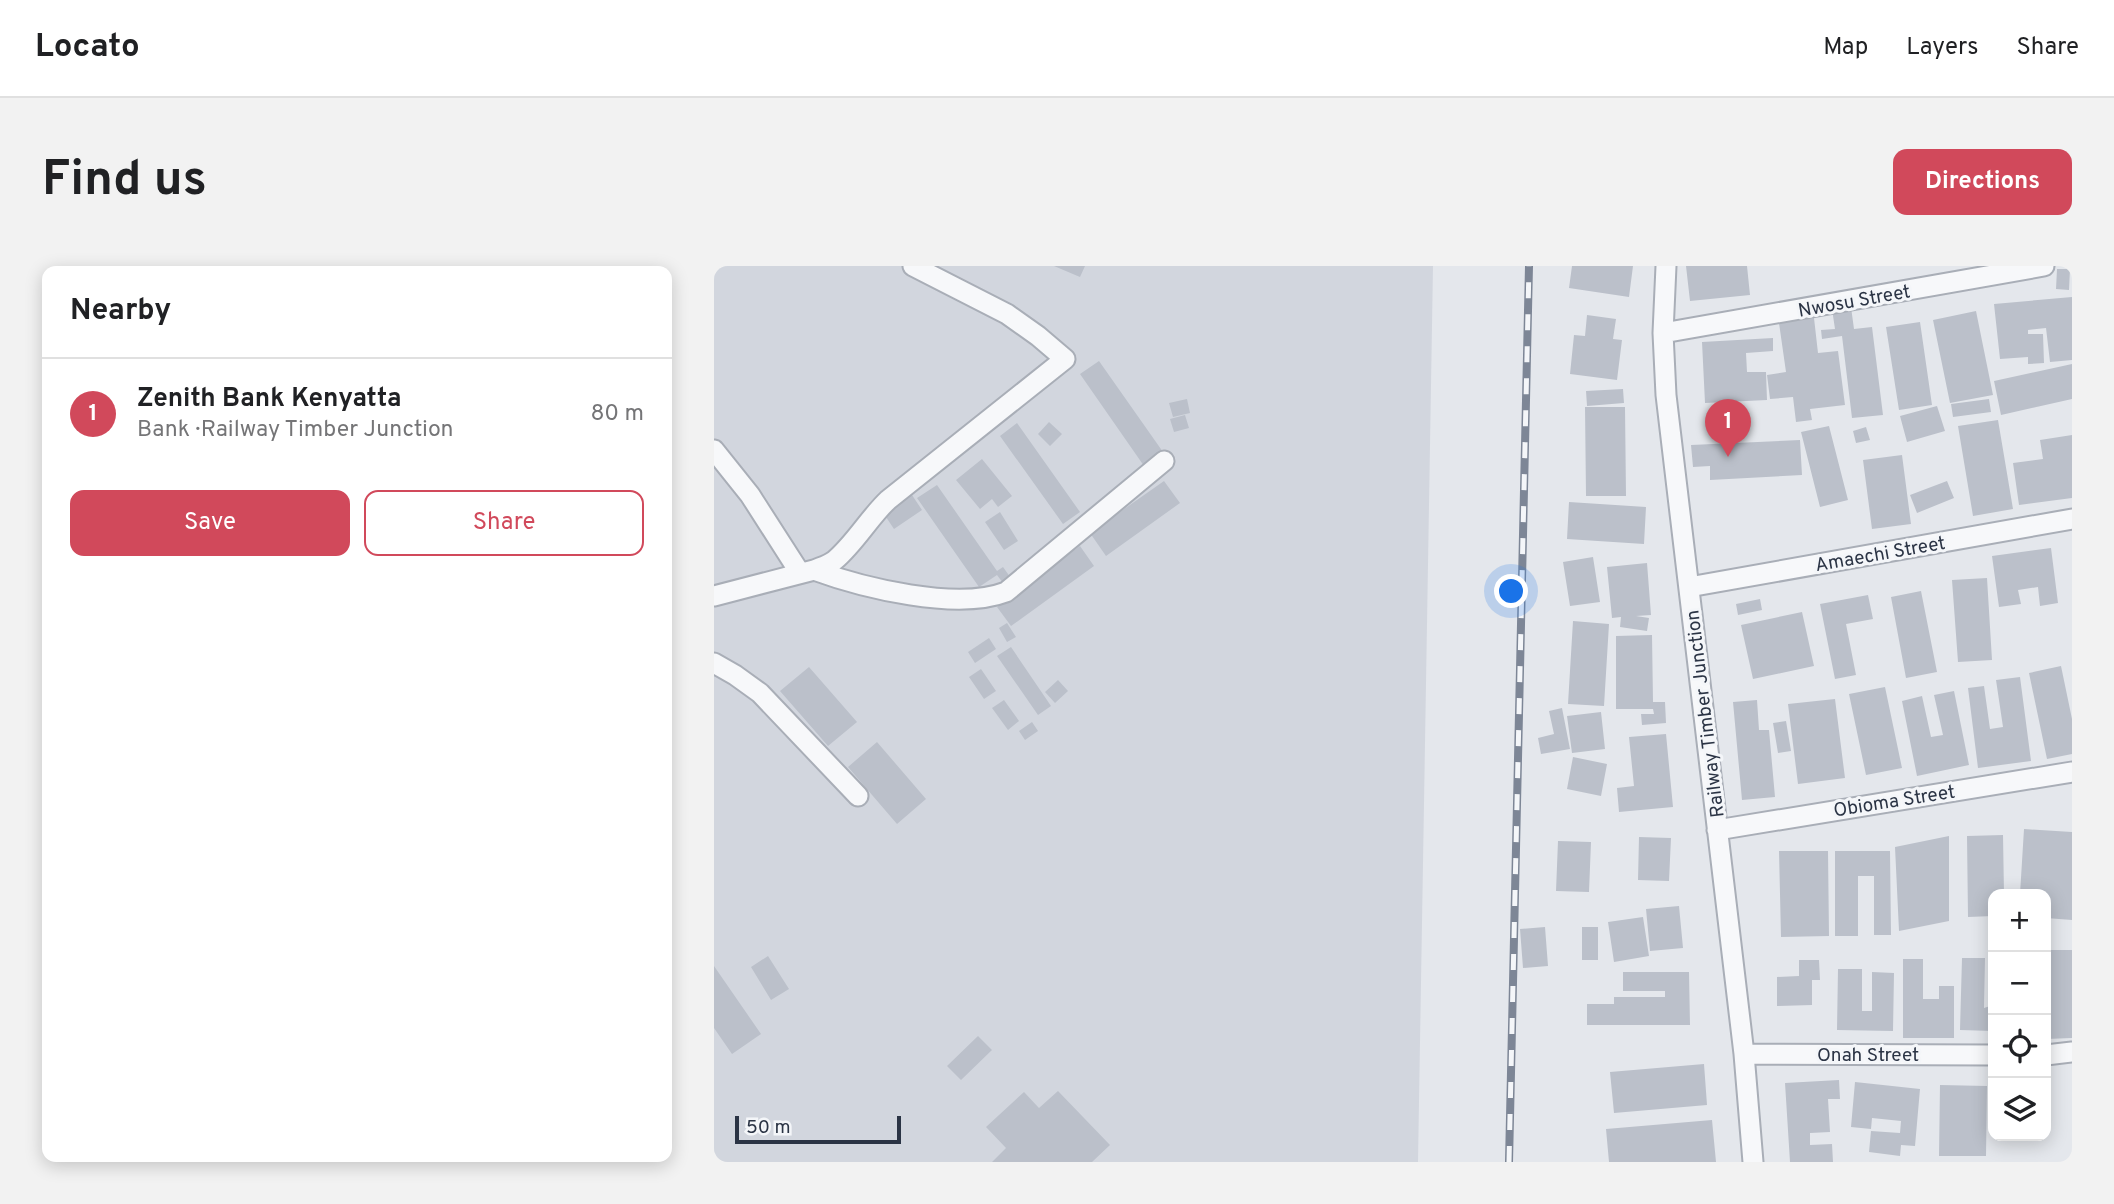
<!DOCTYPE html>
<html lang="en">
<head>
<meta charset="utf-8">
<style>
  body { margin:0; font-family:Overpass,sans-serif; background:#f2f2f2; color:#202124 }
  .controls { position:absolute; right:21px; bottom:21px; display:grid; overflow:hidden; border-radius:14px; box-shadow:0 4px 18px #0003 }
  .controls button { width:63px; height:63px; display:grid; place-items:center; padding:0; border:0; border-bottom:2px solid #e0e0e0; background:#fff; color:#202124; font:35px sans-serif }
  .scale { position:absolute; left:21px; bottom:18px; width:166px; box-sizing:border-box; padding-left:7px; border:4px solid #2b3445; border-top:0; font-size:19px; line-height:24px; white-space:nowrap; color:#2b3445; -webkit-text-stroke:5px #f4f6f9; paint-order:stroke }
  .you { position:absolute; left:798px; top:326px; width:24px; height:24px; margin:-18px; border:5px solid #fff; border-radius:50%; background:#1a73e8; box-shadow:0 0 0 10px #1a73e833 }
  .badge { display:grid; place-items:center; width:46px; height:46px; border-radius:50%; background:#d1495b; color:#fff; font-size:23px; font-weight:700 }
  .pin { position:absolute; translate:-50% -58px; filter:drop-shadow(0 2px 4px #0008) }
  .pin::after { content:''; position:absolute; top:37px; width:24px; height:21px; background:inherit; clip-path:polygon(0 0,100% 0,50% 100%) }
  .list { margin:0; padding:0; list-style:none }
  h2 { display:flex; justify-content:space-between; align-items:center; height:91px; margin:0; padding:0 28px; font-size:30px }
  h2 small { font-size:23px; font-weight:400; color:#757577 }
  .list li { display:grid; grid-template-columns:46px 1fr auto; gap:21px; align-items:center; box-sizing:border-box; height:112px; padding:0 28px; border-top:2px solid #e0e0e0 }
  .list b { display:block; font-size:26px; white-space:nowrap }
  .list p { margin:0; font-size:23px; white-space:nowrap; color:#757577 }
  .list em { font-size:23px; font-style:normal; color:#757577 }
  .actions { display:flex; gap:14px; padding:21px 28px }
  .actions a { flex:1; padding:16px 0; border:2px solid #d1495b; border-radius:14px; text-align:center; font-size:24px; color:#d1495b }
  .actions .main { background:#d1495b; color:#fff }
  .icon { flex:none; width:38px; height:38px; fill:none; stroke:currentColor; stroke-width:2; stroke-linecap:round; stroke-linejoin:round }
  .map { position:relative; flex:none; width:1358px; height:896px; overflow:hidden; border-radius:14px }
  header { display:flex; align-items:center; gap:42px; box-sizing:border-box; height:98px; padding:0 35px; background:#fff; border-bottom:2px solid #e0e0e0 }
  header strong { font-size:33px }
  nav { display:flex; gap:38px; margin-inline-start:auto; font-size:24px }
  .intro { display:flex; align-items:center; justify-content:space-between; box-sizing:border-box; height:168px; padding:0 42px }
  h1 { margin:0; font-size:49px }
  .button { padding:18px 32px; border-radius:14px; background:#d1495b; color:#fff; font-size:24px; font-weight:700 }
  main { display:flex; gap:42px; padding:0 42px }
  aside { flex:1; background:#fff; border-radius:14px; box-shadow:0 4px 18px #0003 }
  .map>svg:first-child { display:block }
  .built { fill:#d2d6de }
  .building { fill:#bbc0ca }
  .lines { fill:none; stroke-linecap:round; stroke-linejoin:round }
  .minor-casing { stroke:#a9aeb7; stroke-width:23 }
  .minor { stroke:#f7f8fa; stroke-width:19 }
  .rail-casing { stroke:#7d8696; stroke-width:8 }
  .rail { stroke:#f4f6f9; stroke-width:5; stroke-dasharray:16; stroke-linecap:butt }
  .labels { text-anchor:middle; stroke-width:6; stroke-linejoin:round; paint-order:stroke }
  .street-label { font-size:19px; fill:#2b3445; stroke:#f4f6f9 }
</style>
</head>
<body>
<header>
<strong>Locato</strong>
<nav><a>Map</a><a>Layers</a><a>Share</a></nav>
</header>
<div class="intro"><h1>Find us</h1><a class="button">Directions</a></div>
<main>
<aside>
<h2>Nearby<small></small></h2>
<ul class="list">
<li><span class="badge">1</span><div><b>Zenith Bank Kenyatta</b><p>Bank · Railway Timber Junction</p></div><em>80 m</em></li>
</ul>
<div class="actions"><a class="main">Save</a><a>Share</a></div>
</aside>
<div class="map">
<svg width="1358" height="896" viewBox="0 0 1358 896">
  <rect width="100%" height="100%" fill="#e4e7ec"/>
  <!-- built -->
  <path class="built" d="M0,0H719L704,896H0Z"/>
  <!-- building -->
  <path class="building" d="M340,0H371L366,11Z
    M858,0H919L915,31L855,22Z
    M972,0H1033L1036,29L976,35Z
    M1343,3H1356L1355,24L1342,23Z
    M1358,31V94L1336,96L1332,62L1314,64V68H1329L1330,97L1314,98V91L1286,93L1280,38Z
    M1137,41L1140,63L1158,61L1169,149L1138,152L1128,70L1108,73L1107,64L1121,63L1118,43Z
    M1262,45L1279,129L1236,137L1219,54Z
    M873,49L902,53L899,73L908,74L903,114L856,108L860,69L871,70Z
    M1100,52L1104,87L1124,85L1131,139L1096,143L1098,154L1082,156L1079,131L1056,133L1053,109L1072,106L1065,57Z
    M1206,56L1218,139L1185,144L1172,61Z
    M1059,72V85L1032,87L1033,106H1052L1053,134L991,137L988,76Z
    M385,95L449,186L430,200L366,108Z
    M1358,98V133L1287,149L1280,115Z
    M909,123L910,137L873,140L872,125Z
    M473,133L476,147L459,151L455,137Z
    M1275,133L1277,146L1239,151L1237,138Z
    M1223,140L1231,165L1193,176L1186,150Z
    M871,141H911L912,230H872Z
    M471,149L475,162L460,166L456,153Z
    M1284,154L1299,243L1259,250L1244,160Z
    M335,156L348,168L336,180L324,168Z
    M303,157L366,246L349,258L286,170Z
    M1115,160L1134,234L1106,241L1087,166Z
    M1152,161L1156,174L1142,177L1139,165Z
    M1358,169V232L1305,239L1299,197L1329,193L1326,174Z
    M1086,174L1088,209L996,214V200L979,201L977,179Z
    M1188,189L1197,258L1158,263L1149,194Z
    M268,193L298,230L284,241L278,233L266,243L242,214Z
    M450,215L466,237L392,290L376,267Z
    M1233,215L1240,232L1203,247L1196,229Z
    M223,219L283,305L289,301L299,315L292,321L283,309L265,321L203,232Z
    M196,226L208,244L180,263L168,245Z
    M855,236L932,241L930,278L853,273Z
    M286,246L304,275L290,284L271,256Z
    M366,280L380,300L297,360L283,341Z
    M1337,282L1344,337L1326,340L1324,321L1304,324L1307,338L1285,341L1278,290Z
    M879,291L886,336L856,340L849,296Z
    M933,297L937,349L922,350L935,352L933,365L906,361L907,351L898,352L893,301Z
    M1273,312L1278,394L1244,396L1238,314Z
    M1207,325L1223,406L1192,412L1177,331Z
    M1154,329L1159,353L1132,358L1142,409L1121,413L1106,338Z
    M1046,333L1048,344L1024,349L1022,338Z
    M1088,346L1100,400L1039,413L1027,359Z
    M859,355L895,358L890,440L854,438Z
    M293,357L302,371L293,376L285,362Z
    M938,369L939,436H951L952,457L928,459L927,448H940L939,443H902V370Z
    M275,372L282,383L261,397L254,386Z
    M297,381L337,440L324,449L283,390Z
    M1347,400L1358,453V488L1333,493L1315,407Z
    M95,401L143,456L114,480L66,425Z
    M267,403L282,425L270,433L255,411Z
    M1306,411L1317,495L1264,502L1254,422L1270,420L1276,463L1289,461L1282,414Z
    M344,414L354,425L341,437L331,426Z
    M1171,421L1188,502L1152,509L1135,428Z
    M1240,425L1255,499L1203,510L1188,435L1208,430L1217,471L1229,469L1220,429Z
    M1121,433L1131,512L1084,518L1074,438Z
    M290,434L305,455L294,464L278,442Z
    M1043,434L1045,464H1055L1061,531L1028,534L1019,436Z
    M848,442L856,483L827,488L824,472L840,468L835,445Z
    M887,446L891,483L858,487L853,450Z
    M1072,455L1077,485L1064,487L1059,457Z
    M318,456L324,465L311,474L305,465Z
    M952,468L959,541L905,546L903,522L920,520L915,471Z
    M163,476L212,533L183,558L134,501Z
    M859,491L893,498L887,530L853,523Z
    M1310,563L1358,566V654L1332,652V628H1306Z
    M1289,569L1290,628H1279V650L1254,651L1253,570Z
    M1235,570V655L1185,665L1181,581Z
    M925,571L957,572L955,615L924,614Z
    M844,575L877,576L875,626L842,625Z
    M1065,585H1114L1115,670L1067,671Z
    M1121,585H1176L1177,669H1160V610H1144V670H1121Z
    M965,640L969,682L936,685L932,643Z
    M929,651L935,690L900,696L894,656Z
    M831,661L834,700L809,702L806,663Z
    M868,661H884V694H868Z
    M1332,684H1358V772L1332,773Z
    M54,690L75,723L57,734L37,701Z
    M1248,692H1271L1270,742L1279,739V765L1246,764Z
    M1189,693H1209V733H1225V720H1240V772H1189Z
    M1085,694H1105L1106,714H1098V739L1063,740V711L1085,710Z
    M0,700L47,768L18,788L0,762Z
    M1124,703H1148V745H1158V706L1180,707L1179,765L1123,764Z
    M909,706H975L976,759H873V738H900V731H951V725H909Z
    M264,770L278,784L247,814L233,800Z
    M990,798L993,839L900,847L896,806Z
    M1125,814L1126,833H1114L1116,866L1096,867V879L1118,878L1119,896H1076L1071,817Z
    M1141,816L1206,823L1201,880L1187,879L1186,890L1155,886L1157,865L1186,867L1187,855L1158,852L1157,863L1137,861Z
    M1226,819L1273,820L1272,890H1225Z
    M344,825L396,879L378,896H278L292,882L272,861L310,826L325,842Z
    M998,854L1002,896H895L892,863Z"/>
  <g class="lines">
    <defs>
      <path id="minor" d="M952,0L949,67L952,129L1030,788L1039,896
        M949,67L1330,0
        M0,184L36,229L86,307
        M100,304C149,322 243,345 292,326L450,195
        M975,321L1358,253
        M0,330L100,304C107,301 115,299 121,294C141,277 155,252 174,234L351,93L324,70L293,48L199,0
        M0,397L21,409L46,427L144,530
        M1003,564L1358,506
        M1030,788L1279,789
        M1332,789L1358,786"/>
    </defs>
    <!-- minor casing -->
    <use href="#minor" class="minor-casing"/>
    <!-- minor -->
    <use href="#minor" class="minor"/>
    <defs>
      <path id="rail" d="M795,896L815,0"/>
    </defs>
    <!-- rail casing -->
    <use href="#rail" class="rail-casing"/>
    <!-- rail -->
    <use href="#rail" class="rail"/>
  </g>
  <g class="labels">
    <!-- street labels -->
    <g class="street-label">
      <text transform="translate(1140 34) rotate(-10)" y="7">Nwosu Street</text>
      <text transform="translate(1166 287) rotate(-10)" y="7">Amaechi Street</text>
      <text transform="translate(990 448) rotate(-97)" y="7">Railway Timber Junction</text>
      <text transform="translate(1180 534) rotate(-9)" y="7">Obioma Street</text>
      <text x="1154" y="795">Onah Street</text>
    </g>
  </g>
</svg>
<div class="controls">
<button>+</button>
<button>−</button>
<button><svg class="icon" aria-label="locate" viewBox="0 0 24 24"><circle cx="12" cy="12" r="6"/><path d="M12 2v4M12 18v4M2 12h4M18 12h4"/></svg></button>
<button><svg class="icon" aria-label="layers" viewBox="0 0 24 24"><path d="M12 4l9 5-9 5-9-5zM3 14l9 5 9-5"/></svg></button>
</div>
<div class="scale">50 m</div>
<div class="you"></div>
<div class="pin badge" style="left:1014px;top:191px">1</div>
</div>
</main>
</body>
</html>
